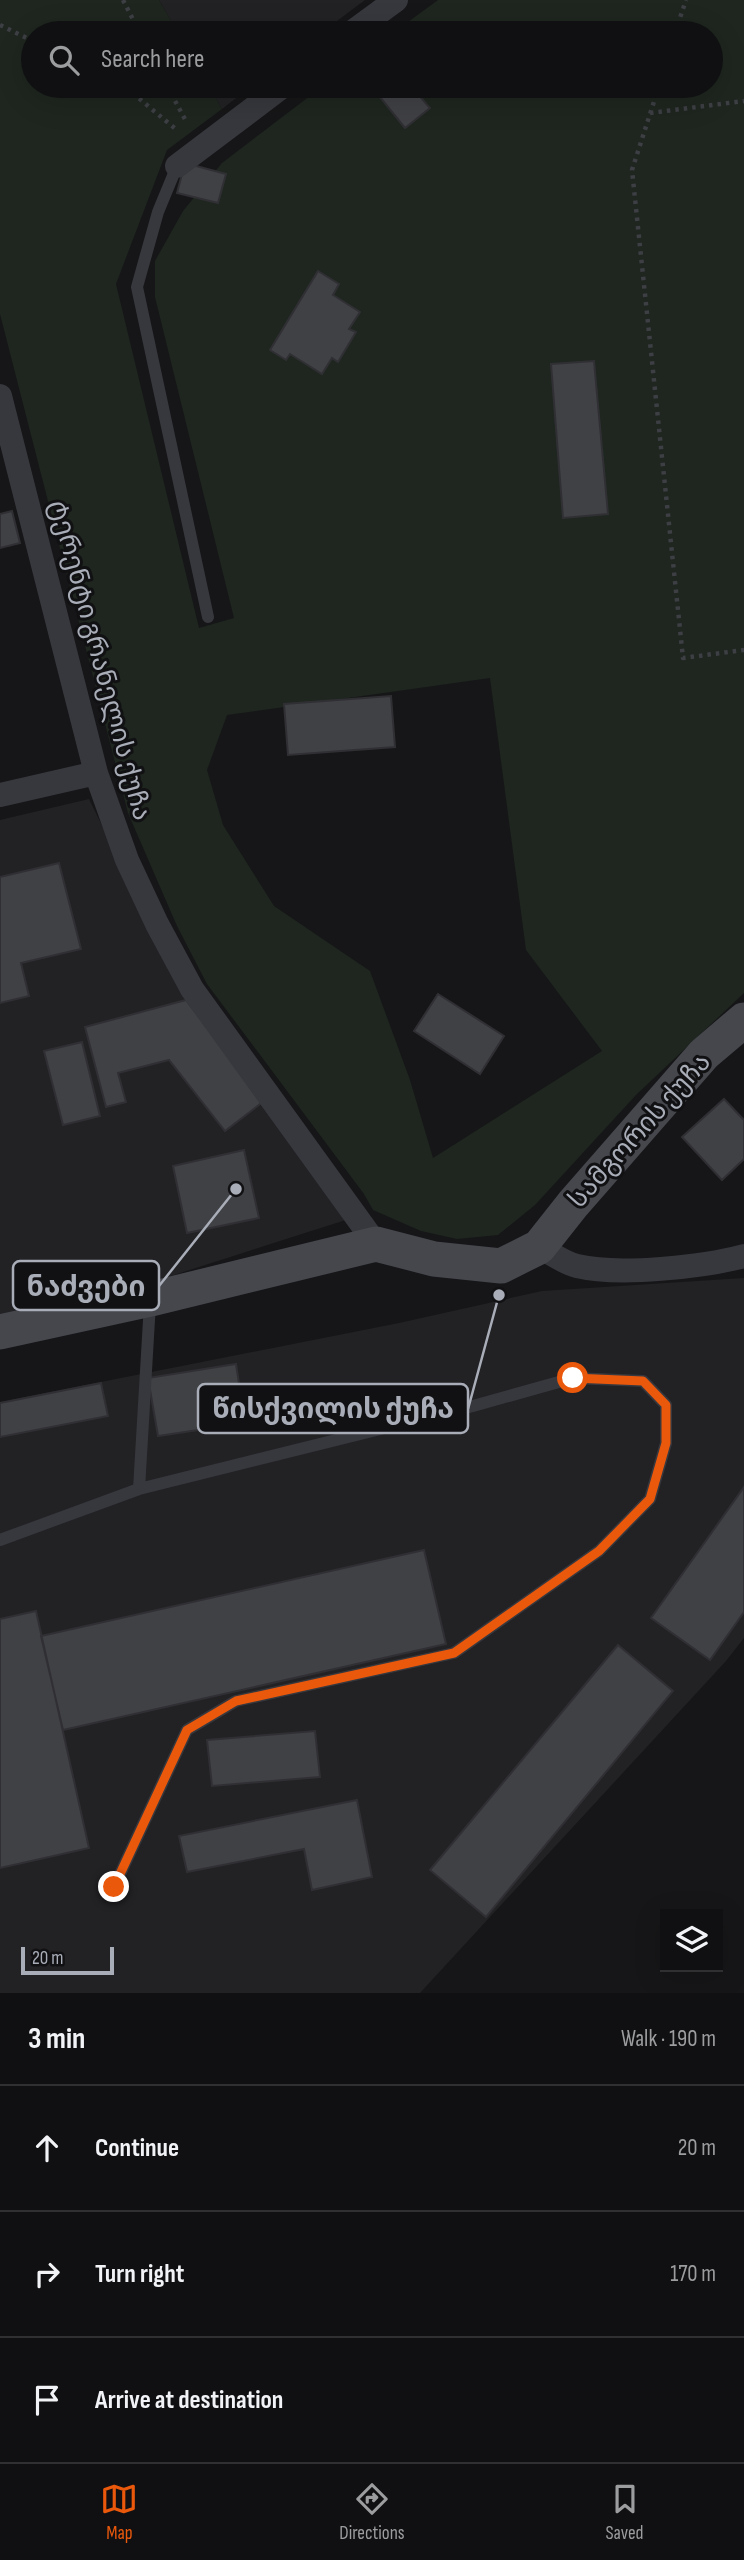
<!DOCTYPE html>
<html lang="en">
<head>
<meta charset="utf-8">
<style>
  body { margin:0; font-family:"Sofia Sans Condensed","Noto Sans Georgian",sans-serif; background:#1e1e20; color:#f1f3f6 }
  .controls { position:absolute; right:21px; bottom:21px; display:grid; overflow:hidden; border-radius:0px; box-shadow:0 7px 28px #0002 }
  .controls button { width:63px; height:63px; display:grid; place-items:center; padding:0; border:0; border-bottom:2px solid #303032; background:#101012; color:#f1f3f6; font:35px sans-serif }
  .scale { position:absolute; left:21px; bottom:18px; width:93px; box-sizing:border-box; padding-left:7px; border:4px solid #a8adb8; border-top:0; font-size:19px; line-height:24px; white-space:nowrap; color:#a8adb8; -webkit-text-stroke:5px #111113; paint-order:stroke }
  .stop { position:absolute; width:21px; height:21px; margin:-16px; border:5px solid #ea580c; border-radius:50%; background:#fff }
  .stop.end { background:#ea580c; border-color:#fff; box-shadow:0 2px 7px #0008 }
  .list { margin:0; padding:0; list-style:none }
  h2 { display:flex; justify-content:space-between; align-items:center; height:91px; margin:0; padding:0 28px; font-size:30px }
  h2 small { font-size:23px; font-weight:400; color:#9c9d9f }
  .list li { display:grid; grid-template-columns:46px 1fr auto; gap:21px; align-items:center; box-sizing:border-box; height:126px; padding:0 28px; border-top:2px solid #303032 }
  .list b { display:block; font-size:26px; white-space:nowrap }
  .list em { font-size:23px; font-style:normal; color:#9c9d9f }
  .icon { flex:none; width:38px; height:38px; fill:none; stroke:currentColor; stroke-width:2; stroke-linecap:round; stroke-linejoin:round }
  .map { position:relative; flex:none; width:744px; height:1993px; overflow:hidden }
  .search { position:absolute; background:#101012; box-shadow:0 7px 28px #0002; left:21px; right:21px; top:21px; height:77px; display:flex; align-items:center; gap:18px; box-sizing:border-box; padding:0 24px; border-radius:38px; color:#9c9d9f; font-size:26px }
  .sheet { height:469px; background:#101012 }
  nav { display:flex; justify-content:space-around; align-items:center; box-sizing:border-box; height:98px; border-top:2px solid #303032; background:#101012; font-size:19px; color:#9c9d9f }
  nav a { display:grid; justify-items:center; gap:4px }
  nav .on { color:#ea580c }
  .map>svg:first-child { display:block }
  .built { fill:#222225 }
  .green { fill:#1e261f; fill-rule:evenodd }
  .building { fill:#404145; stroke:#303034; stroke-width:2 }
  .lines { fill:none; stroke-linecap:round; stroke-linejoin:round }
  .path { stroke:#3d3f44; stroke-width:4.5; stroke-dasharray:3.5 5; stroke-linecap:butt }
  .lane { stroke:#37383d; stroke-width:12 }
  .street { stroke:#37383d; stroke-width:24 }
  .secondary { stroke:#45474d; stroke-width:35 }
  .route { stroke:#ea580c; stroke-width:9 }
  .labels { text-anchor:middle; stroke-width:6; stroke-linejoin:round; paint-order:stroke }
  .street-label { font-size:26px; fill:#a8adb8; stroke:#111113 }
  .leader { fill:none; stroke:#a8adb8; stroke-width:2.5 }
  .callout-dot { fill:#a8adb8; stroke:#111113; stroke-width:2.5 }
  .callout { fill:#111113; stroke:#a8adb8; stroke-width:2.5 }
  .callout-label { font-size:28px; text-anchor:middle; font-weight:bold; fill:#a8adb8 }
</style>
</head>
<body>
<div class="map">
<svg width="744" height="1993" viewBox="0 0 744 1993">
  <rect width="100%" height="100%" fill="#161618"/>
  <!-- built -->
  <path class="built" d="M159,0H365L321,33H178Z
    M209,86H252L222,109Z
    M89,799L181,985L352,1218L127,1290L0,1317V820Z
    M744,1278V1638L726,1661L420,1993H0V1402L399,1323L542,1291Z"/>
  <!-- green -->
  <path class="green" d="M0,0H159L178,33H33V86H209L222,109L167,150L116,284L199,628L234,618L155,297V261L183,211L222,163L323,86H711V33H393L438,0H744V993L636,1095L535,1205L498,1235L457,1239L421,1231L373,1210L364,1194L207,984L177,926L128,813L0,314ZM490,678L526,950L602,1051L433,1158L410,1080L370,971L274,906L223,825L207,770L227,715Z"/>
  <!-- building -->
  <path class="building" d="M371,86H411L430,108L405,128Z
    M185,163L226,174L218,203L177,193Z
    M318,271L339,284L333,295L360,312L349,329L356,332L338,362L332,358L322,374L290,354L286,360L270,350Z
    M594,361L608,514L563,518L551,364Z
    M12,511L20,543L0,548V514Z
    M391,696L395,747L288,755L284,704Z
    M59,863L81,949L21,963L29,996L0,1003V877Z
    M438,994L504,1036L480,1074L414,1031Z
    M186,1000L264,1101L225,1131L169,1060L118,1073L126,1102L106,1107L85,1027Z
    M82,1042L100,1116L63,1125L44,1051Z
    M724,1099L744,1120V1159L722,1180L682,1137Z
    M244,1150L259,1218L187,1233L173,1166Z
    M236,1364L245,1423L158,1436L148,1378Z
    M101,1383L108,1416L0,1437V1403Z
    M744,1487V1612L710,1660L651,1618Z
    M424,1550L446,1644L63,1730L41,1636Z
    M36,1611L89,1848L0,1868V1619Z
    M618,1645L673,1691L486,1917L430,1870Z
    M315,1731L320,1777L212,1786L207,1740Z
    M357,1800L372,1877L312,1890L304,1849L187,1872L179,1836Z"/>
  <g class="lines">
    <!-- path -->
    <path class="path" d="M123,0L140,33
      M0,25L33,41
      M675,33L686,0
      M117,86L136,96L178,131
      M167,86L187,123
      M659,86L632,170L683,658L744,650
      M650,113L744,101"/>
    <!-- lane -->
    <path class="lane" d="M177,166L158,212L137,287L208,617
      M0,1540L139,1489
      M114,1887L187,1730L236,1701L454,1653L599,1551L650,1499L666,1443V1405L643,1381L573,1378L473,1406L139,1489L150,1303"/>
    <!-- street -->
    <path class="street" d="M351,33L396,0
      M177,166L283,86
      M0,396L96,773L127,860L157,924L192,989L376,1244
      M0,795L96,773
      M539,1247C551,1253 564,1263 577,1266C619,1276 703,1267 744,1256"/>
    <!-- secondary -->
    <path class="secondary" d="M0,1332L151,1299L376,1244L434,1259L501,1266L539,1247L573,1204L704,1054L744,1020"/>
  </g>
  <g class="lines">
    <!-- route -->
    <path class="route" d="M114,1887L187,1730L236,1701L454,1653L599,1551L650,1499L666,1443V1405L643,1381L573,1378"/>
  </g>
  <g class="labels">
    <!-- street labels -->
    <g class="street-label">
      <text transform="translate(101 660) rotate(75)" y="9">ტერენტი გრანელის ქუჩა</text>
      <text transform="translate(639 1130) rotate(-48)" y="9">სამგორის ქუჩა</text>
    </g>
  </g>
  <!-- callouts -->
  <path class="leader" d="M236 1189L159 1286M499 1295L468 1409"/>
  <g class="callout-dot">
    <circle cx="236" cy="1189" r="7"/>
    <circle cx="499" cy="1295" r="7"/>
  </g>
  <g class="callout">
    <rect x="13" y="1261" width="146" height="49" rx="7"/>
    <rect x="198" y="1384" width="270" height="49" rx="7"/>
  </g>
  <g class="callout-label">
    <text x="86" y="1296">ნაძვები</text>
    <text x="333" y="1418">წისქვილის ქუჩა</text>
  </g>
</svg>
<div class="controls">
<button><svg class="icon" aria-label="layers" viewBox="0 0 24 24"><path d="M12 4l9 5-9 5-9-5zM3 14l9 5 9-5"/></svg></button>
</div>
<div class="scale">20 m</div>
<div class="stop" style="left:573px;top:1378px"></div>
<div class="stop end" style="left:114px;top:1887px"></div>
<div class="search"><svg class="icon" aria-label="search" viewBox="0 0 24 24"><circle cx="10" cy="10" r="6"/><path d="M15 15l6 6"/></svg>Search here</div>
</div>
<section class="sheet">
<h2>3 min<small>Walk · 190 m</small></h2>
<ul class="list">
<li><svg class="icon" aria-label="ahead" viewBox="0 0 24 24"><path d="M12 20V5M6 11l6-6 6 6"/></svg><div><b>Continue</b></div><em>20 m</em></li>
<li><svg class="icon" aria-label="right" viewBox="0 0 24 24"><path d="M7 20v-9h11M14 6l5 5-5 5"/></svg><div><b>Turn right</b></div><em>170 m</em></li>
<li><svg class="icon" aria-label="arrive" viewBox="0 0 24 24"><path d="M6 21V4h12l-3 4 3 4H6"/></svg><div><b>Arrive at destination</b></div></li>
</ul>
</section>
<nav>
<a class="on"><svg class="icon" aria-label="map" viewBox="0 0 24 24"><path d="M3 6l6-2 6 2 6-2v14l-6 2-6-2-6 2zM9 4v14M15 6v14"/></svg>Map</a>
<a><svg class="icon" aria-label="directions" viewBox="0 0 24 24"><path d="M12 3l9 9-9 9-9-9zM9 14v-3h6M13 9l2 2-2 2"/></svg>Directions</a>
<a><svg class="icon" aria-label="saved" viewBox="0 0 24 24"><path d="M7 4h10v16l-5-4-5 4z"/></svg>Saved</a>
</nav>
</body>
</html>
